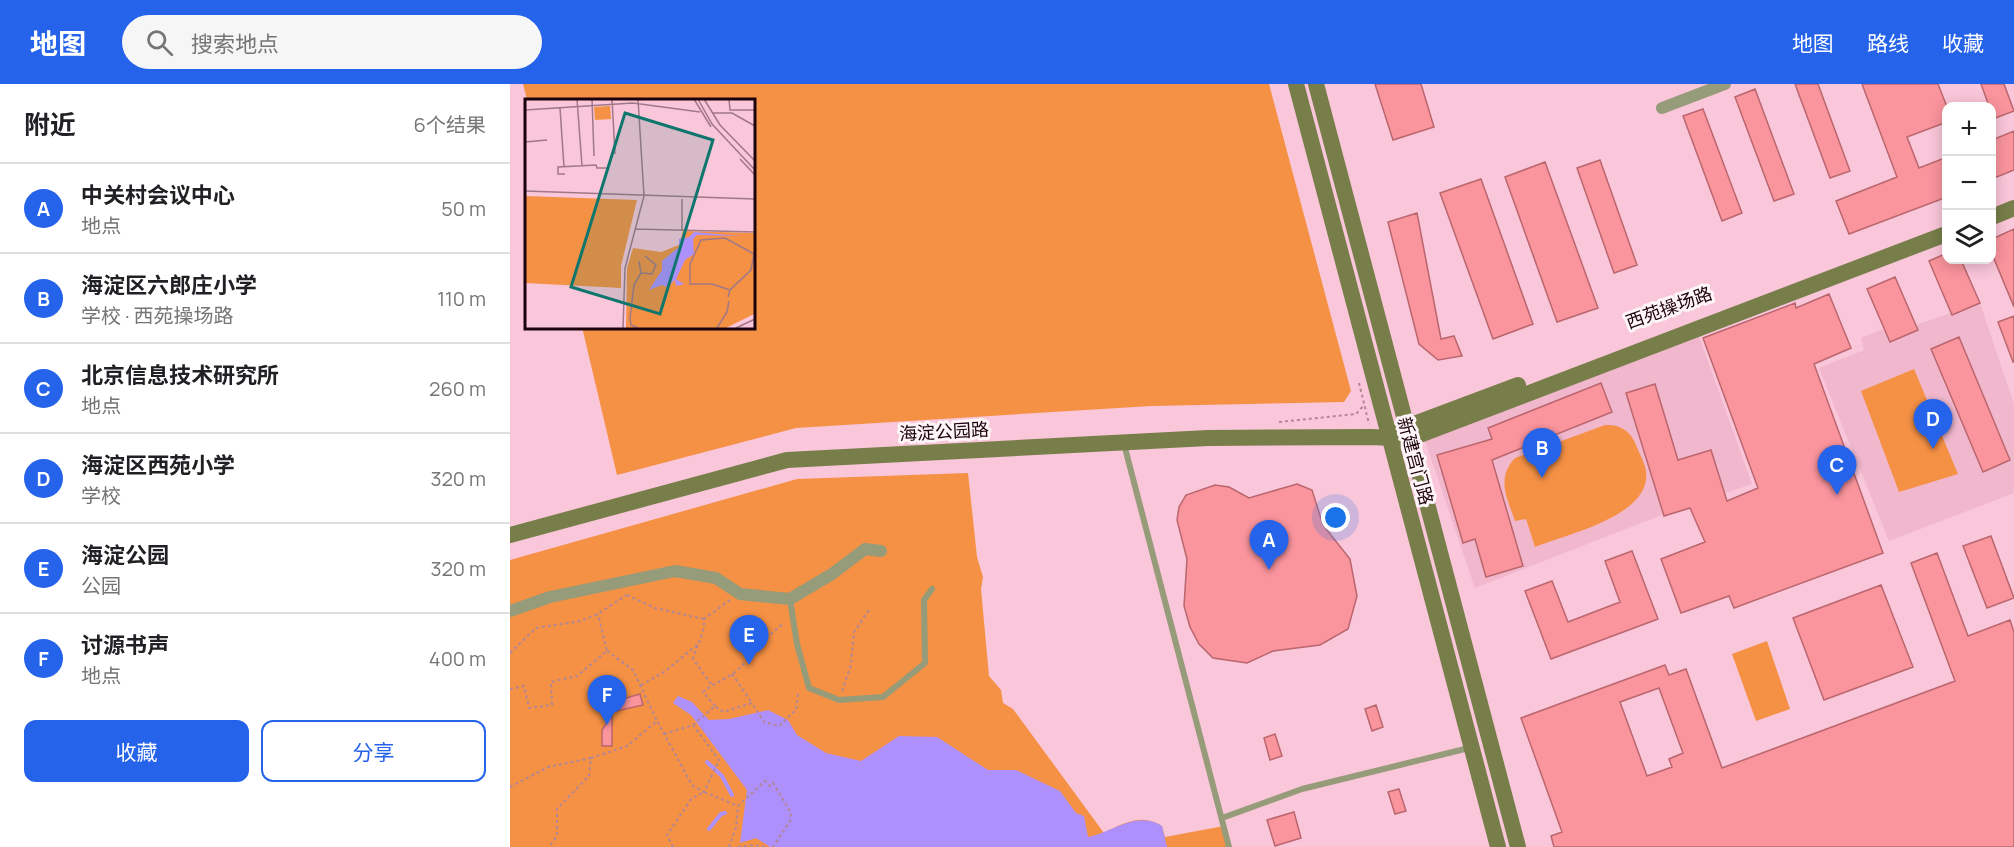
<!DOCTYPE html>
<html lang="zh">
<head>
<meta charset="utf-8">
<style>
  body { margin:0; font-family:Manrope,"Noto Sans SC",sans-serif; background:#f6f6f6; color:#202124 }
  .controls { position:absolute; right:18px; top:18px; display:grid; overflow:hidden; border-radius:12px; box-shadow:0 3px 15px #0003 }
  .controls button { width:54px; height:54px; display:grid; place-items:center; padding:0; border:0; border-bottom:2px solid #e0e0e0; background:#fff; color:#202124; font:30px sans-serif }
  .you { position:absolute; left:826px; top:434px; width:21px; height:21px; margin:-15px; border:4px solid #fff; border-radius:50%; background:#1a73e8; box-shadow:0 0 0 9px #1a73e833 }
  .badge { display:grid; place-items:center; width:39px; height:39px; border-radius:50%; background:#2563eb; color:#fff; font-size:20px; font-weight:700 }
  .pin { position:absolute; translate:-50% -50px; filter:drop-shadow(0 2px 3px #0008) }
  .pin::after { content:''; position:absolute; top:32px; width:21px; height:18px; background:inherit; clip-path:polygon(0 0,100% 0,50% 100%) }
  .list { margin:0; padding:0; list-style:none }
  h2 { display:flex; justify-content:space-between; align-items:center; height:78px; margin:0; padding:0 24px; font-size:26px }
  h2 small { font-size:20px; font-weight:400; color:#757577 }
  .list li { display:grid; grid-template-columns:39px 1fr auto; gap:18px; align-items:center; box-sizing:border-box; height:90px; padding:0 24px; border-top:2px solid #e0e0e0 }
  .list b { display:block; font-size:22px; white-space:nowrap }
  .list p { margin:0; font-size:20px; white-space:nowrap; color:#757577 }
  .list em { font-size:20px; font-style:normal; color:#757577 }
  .actions { display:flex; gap:12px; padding:18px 24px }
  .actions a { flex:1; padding:14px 0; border:2px solid #2563eb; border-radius:12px; text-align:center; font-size:21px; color:#2563eb }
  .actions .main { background:#2563eb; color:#fff }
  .icon { flex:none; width:33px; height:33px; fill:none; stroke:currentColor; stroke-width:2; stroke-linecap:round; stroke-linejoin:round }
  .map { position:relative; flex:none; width:1504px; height:763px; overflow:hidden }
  header { display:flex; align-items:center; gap:36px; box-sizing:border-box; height:84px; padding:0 30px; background:#2563eb; color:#fff }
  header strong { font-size:28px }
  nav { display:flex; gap:33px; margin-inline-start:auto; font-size:21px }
  .search { width:420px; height:54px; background:#f6f6f6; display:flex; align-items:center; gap:15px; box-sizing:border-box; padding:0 21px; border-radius:33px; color:#757577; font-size:22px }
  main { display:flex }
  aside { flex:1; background:#fff }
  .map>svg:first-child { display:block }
  .built { fill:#f1b8cd }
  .green { fill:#f59145 }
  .water { fill:#ad90fb }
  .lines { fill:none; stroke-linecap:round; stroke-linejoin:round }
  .stream { stroke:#ad90fb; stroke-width:4 }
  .building { fill:#fa949d; stroke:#ba666e; stroke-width:1.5; fill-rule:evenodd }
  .path { stroke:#b28696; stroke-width:2; stroke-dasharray:3 3; stroke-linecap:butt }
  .lane { stroke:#969b79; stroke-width:6 }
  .street { stroke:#969b79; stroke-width:12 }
  .secondary { stroke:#777e4a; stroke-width:16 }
  .labels { text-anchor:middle; stroke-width:6; stroke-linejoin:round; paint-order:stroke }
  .street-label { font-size:18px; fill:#1c020d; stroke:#fef5f8 }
  .inset-road { fill:none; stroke:#a17887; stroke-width:1.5 }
  .view { fill:#0f766e; fill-opacity:0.15; stroke:#0f766e; stroke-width:3 }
  .inset-edge { fill:none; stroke:#1c020d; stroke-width:3 }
</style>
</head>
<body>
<header>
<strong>地图</strong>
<div class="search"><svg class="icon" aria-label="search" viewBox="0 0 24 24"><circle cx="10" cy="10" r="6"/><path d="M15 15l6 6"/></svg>搜索地点</div>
<nav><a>地图</a><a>路线</a><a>收藏</a></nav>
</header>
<main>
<aside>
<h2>附近<small>6个结果</small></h2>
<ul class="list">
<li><span class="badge">A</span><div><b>中关村会议中心</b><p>地点</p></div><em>50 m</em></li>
<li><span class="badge">B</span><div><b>海淀区六郎庄小学</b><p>学校 · 西苑操场路</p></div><em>110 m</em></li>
<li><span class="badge">C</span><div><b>北京信息技术研究所</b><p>地点</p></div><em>260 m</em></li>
<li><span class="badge">D</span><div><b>海淀区西苑小学</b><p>学校</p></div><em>320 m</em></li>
<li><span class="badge">E</span><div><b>海淀公园</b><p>公园</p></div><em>320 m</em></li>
<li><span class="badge">F</span><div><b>讨源书声</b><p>地点</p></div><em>400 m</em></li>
</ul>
<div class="actions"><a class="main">收藏</a><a>分享</a></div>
</aside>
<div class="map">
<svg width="1504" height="763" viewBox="0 0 1504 763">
  <rect width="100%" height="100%" fill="#fac6d9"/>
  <!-- built -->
  <path class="built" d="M1470,219L1504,320V409L1379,457L1309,284L1354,266L1351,254L1373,245L1376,251Z
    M1189,252L1242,400L1149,432L965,504L915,357Z"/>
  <!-- green -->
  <path class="green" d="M13,0H759L841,307L834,318L641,322L286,344L107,391L72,243H243V16H17Z
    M1404,285L1448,390L1389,408L1351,307Z
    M1095,341C1110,340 1121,347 1126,361C1129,369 1135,379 1136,387C1142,432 1057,450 1025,463L1016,435L1005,437C997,414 986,394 1005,374Z
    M458,389L467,473L473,493L471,505L479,592L491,606L493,619L503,625L594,749C614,739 631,729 652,742L655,753L714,742L719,763H0V476L287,395Z
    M1257,557L1280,625L1246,637L1222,570Z"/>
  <!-- water -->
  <path class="water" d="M168,612L182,618L199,636L219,635L258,626L278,636L287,651L316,669L351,677L389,652L427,653L478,686H506L550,707L566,729L574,732L578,753C604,748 626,726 652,742L657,763H260L246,754L230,759L237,706L181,631L163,619Z"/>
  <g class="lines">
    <!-- stream -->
    <path class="stream" d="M197,678L212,692L222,711
      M199,745L211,730L215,729"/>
  </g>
  <!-- building -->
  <path class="building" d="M865,0H911L924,43L883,56Z
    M1285,0H1308L1340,87L1320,94Z
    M1352,0H1428L1437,23V38L1397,53L1409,84L1437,73V113L1339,150L1326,117L1387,93Z
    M1471,0H1494L1504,27L1483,35L1482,22H1479Z
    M1245,5L1284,110L1264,117L1225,13Z
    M1193,25L1232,129L1212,137L1173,32Z
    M1504,47V86L1482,95V56Z
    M1090,76L1127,181L1104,189L1067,84Z
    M1035,78L1088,224L1047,238L995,93Z
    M971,95L1023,240L983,255L930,109Z
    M907,129L931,255L944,252L952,272L928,276L909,260L878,138Z
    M1504,145V223L1482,170V155Z
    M1437,169V176H1451L1470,219L1442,231L1419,177Z
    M1385,193L1408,246L1380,258L1357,205Z
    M1319,210L1341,264L1304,280L1373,469L1224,524L1219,512L1171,529L1151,475L1195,458L1180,424L1154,432L1116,309L1145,300L1168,376L1201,366L1217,417L1248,404L1193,254L1285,219L1286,224Z
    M1504,232V278H1503L1488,238Z
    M1449,253L1500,376L1473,388L1421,265Z
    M1091,299L1102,328L982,376L1013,482L976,493L965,455L953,459L927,371L982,355L978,344Z
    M787,400L802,406L813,441L840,475L847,512L838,545L810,561L763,567L737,579L703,574L689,560L680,543L674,522L677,475L667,436L669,423L676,411L705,401L719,403L739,414Z
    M1481,452L1504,514L1477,524L1453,462Z
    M1122,467L1148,535L1041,575L1015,507L1042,497L1058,538L1110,518L1095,477Z
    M1427,469L1458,552L1500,536L1504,548V763H1044L1041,752L1052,748L1011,634L1155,581L1159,591L1176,585L1212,684L1445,597L1401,479ZM1149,604L1173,669L1159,675L1162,683L1137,692L1110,618Z
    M1371,501L1403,583L1314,616L1283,534Z
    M130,610L133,621L102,628L109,616Z
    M866,621L873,643L862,647L855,625Z
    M102,630V662H92V646Z
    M765,650L772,672L760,676L754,654Z
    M889,705L896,727L885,730L878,708Z
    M784,728L791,754L765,762L757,736Z"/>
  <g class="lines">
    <!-- path -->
    <path class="path" d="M849,299L859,340
      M769,338L846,330L854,321
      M117,511L145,524L194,535
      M97,567L123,586L147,637
      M0,569L26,544L71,537L88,530L116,511
      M222,590L242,619
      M201,600L183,575C187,560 195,550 194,535L220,516
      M131,601L154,588L187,561
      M0,605L14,602L19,624L42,621L41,598L67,592L97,567L88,530
      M332,607L341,581L344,548L359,526
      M205,622L193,608C203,599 215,596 225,588C243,573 255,553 274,539
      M183,641L205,622L213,628L242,619L254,638L269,642L286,626L288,611L291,609
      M81,674L117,662L147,637L182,701L194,708L209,676L183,641L154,650
      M0,703L38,683L81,674L79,692L47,725V752L39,763
      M163,763L157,751L182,714L194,708L228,722L255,697L260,702L263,699L281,729L280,737L263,763
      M219,763L226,744L228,722
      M228,763L245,761L256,763"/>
    <!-- lane -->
    <path class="lane" d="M614,360L719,763
      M280,515L287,560L299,604L329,616L373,613L415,579L414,516L422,505
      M712,734L792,705L959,664"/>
    <!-- street -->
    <path class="street" d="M1152,24L1215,0
      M0,527L40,513L165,487L206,494L230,510L280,515L322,490L355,465L371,467"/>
    <!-- secondary -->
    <path class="secondary" d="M786,0L988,763
      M806,0L1008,763
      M1482,133L1504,124
      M887,349L896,343L1008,301
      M0,451L277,376L698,354L862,353L899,355L1436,150"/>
  </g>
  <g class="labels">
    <!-- street labels -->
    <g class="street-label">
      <text transform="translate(1159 224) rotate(-20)" y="6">西苑操场路</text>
      <text transform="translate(434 348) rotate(-3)" y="6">海淀公园路</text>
      <text transform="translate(905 377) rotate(75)" y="6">新建宫门路</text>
    </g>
  </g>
  <!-- overview -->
  <g transform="translate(15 15)">
    <rect width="230" height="230" fill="#fac6d9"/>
    <path d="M85,7L86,20L70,21L69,8ZM0,97L112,101L96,167V189L0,184ZM158,132L229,134V215L201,229H101L102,169L108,149L136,153L154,146Z" fill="#f59145"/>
    <path d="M169,133L216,137L172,136L168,140L169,155L160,161L151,180L159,185L151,187L150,181L142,188L137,186L124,191L137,171V162L154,148V140L164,138Z" fill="#ad90fb"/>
    <path class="inset-road" d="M52,0L57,67M67,0L69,57M87,0L90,55M169,0L186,28M173,0L187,25L230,71M179,0L195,26L230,62M204,0L205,11H230M35,9L39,68M0,11L108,4L175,13M187,14H207L230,27M0,43L22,41M215,60L230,76M40,75H33V68L71,66L72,69H82M0,92L230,100M110,130L230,133M157,132V100M116,174L127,175L131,166L120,157M203,198L205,191L226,171L229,155L200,139L176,141L165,165V185H187L205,191M98,229L100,169L119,97L113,0M113,229L106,226L105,219L109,186L116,174L114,162M192,229L202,213L204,202M211,229L230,220"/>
    <path class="view" d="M100,14L188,41L135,215L46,188Z"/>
    <rect width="230" height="230" class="inset-edge"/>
  </g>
</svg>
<div class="controls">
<button>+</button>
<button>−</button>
<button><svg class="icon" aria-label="layers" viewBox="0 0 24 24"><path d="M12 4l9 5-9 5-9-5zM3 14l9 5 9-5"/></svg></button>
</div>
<div class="you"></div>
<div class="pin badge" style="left:759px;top:486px">A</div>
<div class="pin badge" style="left:1032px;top:394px">B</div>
<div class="pin badge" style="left:1327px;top:411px">C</div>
<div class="pin badge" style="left:1423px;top:365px">D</div>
<div class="pin badge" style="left:239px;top:581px">E</div>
<div class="pin badge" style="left:97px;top:641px">F</div>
</div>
</main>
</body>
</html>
